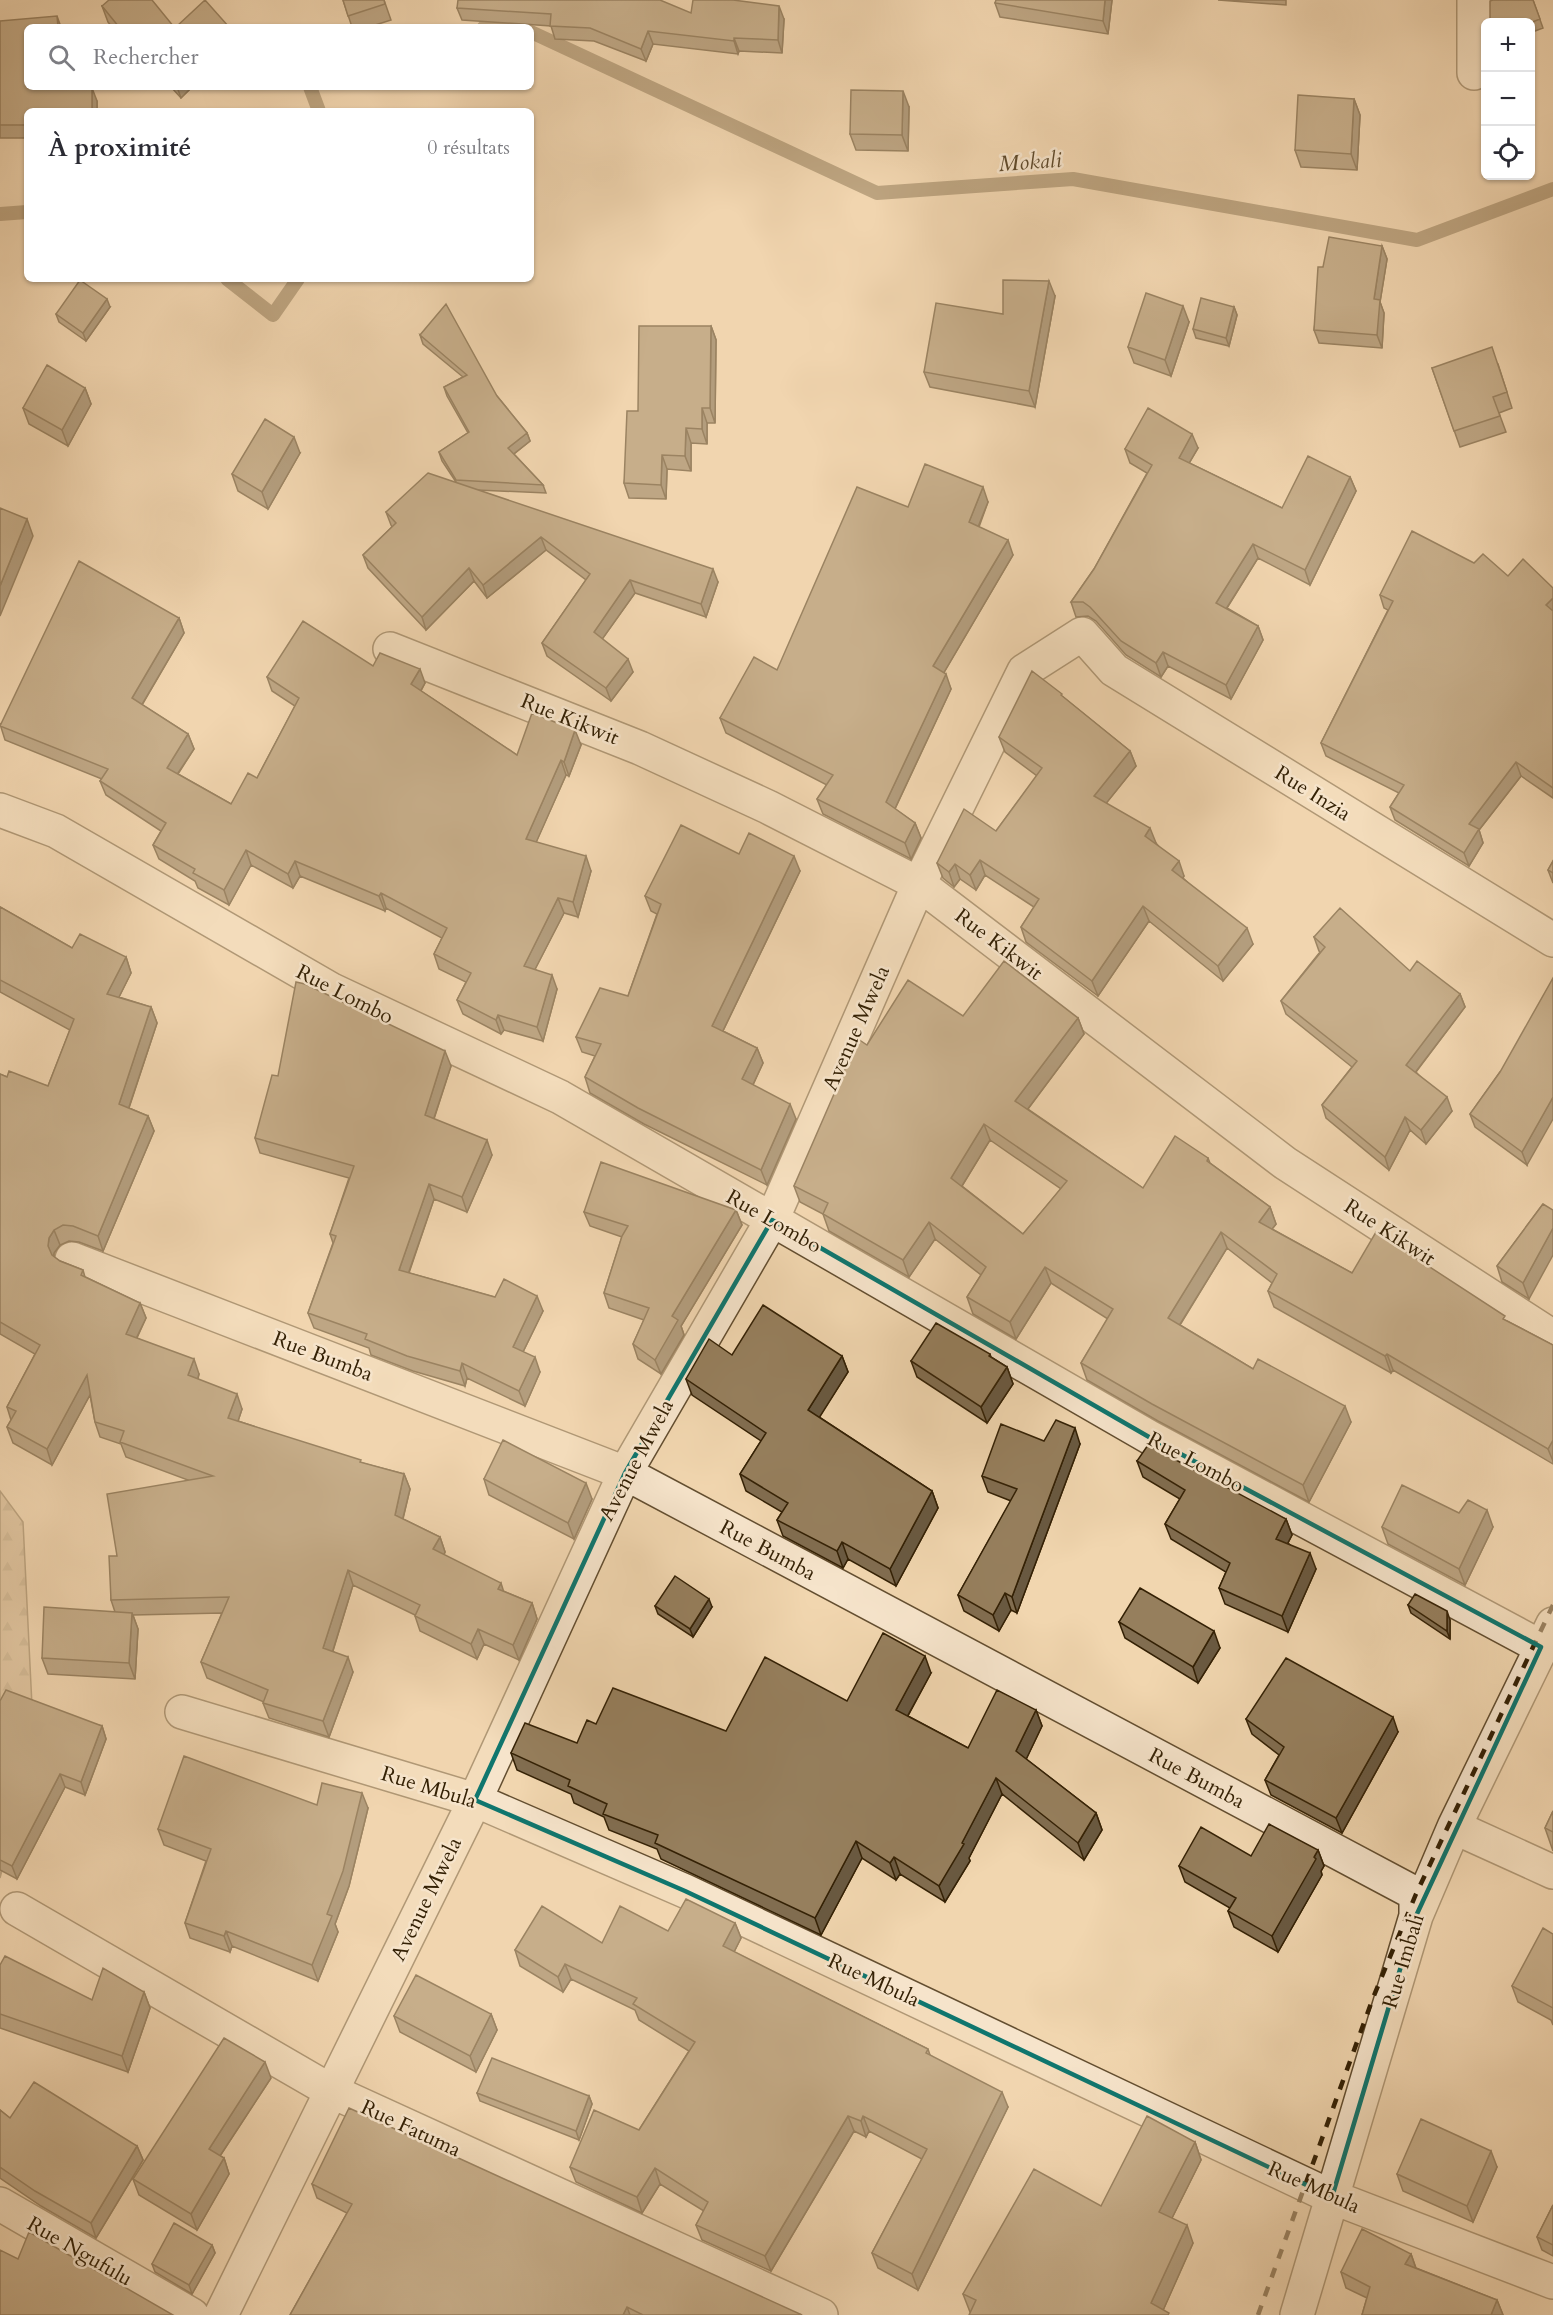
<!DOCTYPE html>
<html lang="fr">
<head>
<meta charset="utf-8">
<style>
  body { margin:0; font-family:Cardo,serif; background:#f7f7f7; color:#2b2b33 }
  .controls { position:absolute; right:18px; top:18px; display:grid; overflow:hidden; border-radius:9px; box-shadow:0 2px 4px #0004 }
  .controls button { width:54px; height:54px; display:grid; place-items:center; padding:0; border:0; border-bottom:2px solid #e1e1e2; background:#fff; color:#2b2b33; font:30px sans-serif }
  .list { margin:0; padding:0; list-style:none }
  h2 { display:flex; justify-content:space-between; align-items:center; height:78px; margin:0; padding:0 24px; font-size:26px }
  h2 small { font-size:20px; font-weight:400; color:#7c7c81 }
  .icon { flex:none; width:33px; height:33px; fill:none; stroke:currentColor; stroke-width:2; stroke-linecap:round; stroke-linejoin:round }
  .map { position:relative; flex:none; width:1553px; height:2315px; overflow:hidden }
  .search { position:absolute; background:#fff; box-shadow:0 2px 4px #0004; left:24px; top:24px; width:510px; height:66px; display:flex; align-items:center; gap:15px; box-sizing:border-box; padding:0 21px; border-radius:9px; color:#7c7c81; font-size:22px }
  .panel { position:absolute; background:#fff; box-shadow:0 2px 4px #0004; left:24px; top:108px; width:510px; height:174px; border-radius:9px }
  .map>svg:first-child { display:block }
  .forest { fill:url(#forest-firs); stroke:#826c4c; stroke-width:1.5 }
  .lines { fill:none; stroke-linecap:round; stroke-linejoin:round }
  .stream { stroke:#7f6848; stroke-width:14 }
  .minor-casing { stroke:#634e30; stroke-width:36 }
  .minor { stroke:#f6e4cb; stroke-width:33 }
  .rail { stroke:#342105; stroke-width:4.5; stroke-dasharray:10 10; stroke-linecap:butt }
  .wall { fill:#816d50; stroke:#342105; stroke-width:1.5; fill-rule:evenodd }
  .shaded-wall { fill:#695941; stroke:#342105; stroke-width:1.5 }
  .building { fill:#967f5d; stroke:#342105; stroke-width:1.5; fill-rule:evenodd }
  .marked { fill:none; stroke:#0f766e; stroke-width:4.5; stroke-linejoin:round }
  .labels { text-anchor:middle; stroke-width:5; stroke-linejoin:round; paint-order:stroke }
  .street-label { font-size:21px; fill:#342105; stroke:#f6e4cb }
  .water-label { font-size:22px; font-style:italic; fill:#604b2c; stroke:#f6e4cb }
</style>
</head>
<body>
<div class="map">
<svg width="1553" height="2315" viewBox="0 0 1553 2315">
  <defs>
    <pattern id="forest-firs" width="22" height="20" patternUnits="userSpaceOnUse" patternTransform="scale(1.5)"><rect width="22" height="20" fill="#d1b792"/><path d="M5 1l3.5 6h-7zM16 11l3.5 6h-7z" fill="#b49d7c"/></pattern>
  </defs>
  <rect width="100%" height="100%" fill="#f1d6af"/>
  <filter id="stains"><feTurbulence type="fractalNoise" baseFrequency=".00333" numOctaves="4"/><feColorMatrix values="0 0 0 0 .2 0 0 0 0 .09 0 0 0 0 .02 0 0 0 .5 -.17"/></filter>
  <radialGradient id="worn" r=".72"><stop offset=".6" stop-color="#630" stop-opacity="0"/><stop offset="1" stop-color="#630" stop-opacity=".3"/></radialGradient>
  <!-- forest -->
  <path class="forest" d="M0,1491L23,1522L34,1747L0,1878Z"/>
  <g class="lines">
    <!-- stream -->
    <path class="stream" d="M484,27L508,21L520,27
      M531,32L877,193L1073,179L1417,240L1553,189
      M310,87L319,111
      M0,214L27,212
      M227,279L273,315L298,279"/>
    <defs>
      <path id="minor" d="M1474,0V73
        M390,649L640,748L768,807L919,884L1285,1163L1553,1337
        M0,810L56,831L332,990L560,1097L1149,1437L1541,1647
        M72,1259L625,1473L1416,1894V1916
        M182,1712L475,1800L685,1891L1332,2197L1553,2282
        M1454,1827L1553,1872
        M17,1909L331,2091L821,2315
        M0,2204L192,2315
        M221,2315L475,1800L625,1473L772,1220L919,884L1024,671L1082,634L1114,670L1553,940
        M1297,2315L1416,1916L1454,1827L1553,1624"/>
    </defs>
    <!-- minor casing -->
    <use href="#minor" class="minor-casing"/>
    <!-- minor -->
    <use href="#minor" class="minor"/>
    <!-- rail -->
    <path class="rail" d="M1258,2315L1373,1998L1416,1894L1553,1605"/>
  </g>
  <!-- wall -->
  <path class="wall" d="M343,0H384L391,20L369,27H352Z
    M1112,0L1108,34L1000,17L995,3Z
    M1218,0H1286V5Z
    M1533,0L1543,28L1530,33V22Z
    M102,6L174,27H112L108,22Z
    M457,8L691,13L784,19L782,53L739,51L738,54L653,44L646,61L594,41L555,39L551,26L462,20Z
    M0,21L27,87L97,101V111H27V138H0Z
    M171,87H192L181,98Z
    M1354,99L1360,115L1357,170L1301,167L1295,150Z
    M909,107L908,151L856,150L850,134Z
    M1382,246L1387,259L1380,302L1384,313L1382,348L1319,343L1314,330L1323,267Z
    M1055,296L1035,407L930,387L924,372L1003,314Z
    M110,307L86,341L59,322L56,314Z
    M1234,307L1237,315L1229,346L1196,338L1193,329Z
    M1189,322L1171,376L1134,363L1128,347Z
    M711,326L716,340L715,423H707V444L691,443V471L667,469L666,499L629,498L624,483L638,411Z
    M420,335L497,396L527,433L530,441L514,454L543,485L546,493L477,490L718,582L706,617L635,593L602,639L633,672L611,701L547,656L542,643L586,580L546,550L487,598L474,581L426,630L368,568L363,555L392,527L391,525L386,512L456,482L442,461L439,452L468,433L447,396L444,387L463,377L423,344Z
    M1498,364L1512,408L1499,413L1506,432L1460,447L1432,368Z
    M85,388L91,404L68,446L29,424L23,408Z
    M1198,448L1189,463L1282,508L1350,477L1356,491L1310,585L1258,558L1227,608L1258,626L1263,640L1231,699L1168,666L1161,677L1126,655L1096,621L1088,616L1076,617L1071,602L1094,569L1147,473L1130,463L1125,449Z
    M300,453L268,509L238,491L232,474Z
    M988,502L979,527L1013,555L944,672L951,689L895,809L915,823L921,838L911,859L823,814L817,799L827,785L726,733L720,718L777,670L908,507Z
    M1474,563L1508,576L1553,588V798L1521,776L1479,830L1483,843L1469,866L1395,820L1390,807L1399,793L1326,756L1321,743L1388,610L1384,608L1380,595Z
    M179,618L184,633L142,705L188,734L194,749L178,774L231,804L257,778L295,706L272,691L267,677L373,666L425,683L421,691L517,755L581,745L569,776L566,775L536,842L591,871L578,917L564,913L535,969L557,989L543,1041L504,1030L501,1034L463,1014L457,1000L466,982L439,969L434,954L442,938L386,908L385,911L300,876L293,888L251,865L229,905L198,888L195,881L159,859L153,845L161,831L106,795L100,781L102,779L5,740L0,724Z
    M1063,697L1130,751L1136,766L1106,803L1156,843L1184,876L1183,878L1253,944L1223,981L1149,921L1098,996L1026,942L1021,927L1034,907L985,875L976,890L960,879L954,887L943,878L937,863L996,831L1037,776L1005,752L999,737Z
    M739,854L800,871L723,1031L757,1048L763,1063L753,1085L796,1119L767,1185L644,1124L590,1093L585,1077L595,1056L582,1052L576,1037L628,996L657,914L651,911L645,896Z
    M1553,861V883L1548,870Z
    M0,907L72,948L126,957L131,973L119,997L151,1007L157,1023L129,1108L148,1116L154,1131L103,1251L79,1242L69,1241L60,1245L54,1253V1257L60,1261L83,1270L85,1277L140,1303L146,1318L137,1338L199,1374L198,1379L242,1409L238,1421L362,1463L404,1474L410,1489L403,1519L440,1537L445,1552L444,1555L503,1591L532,1603L537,1619L519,1660L484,1644L477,1659L420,1631L415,1616V1615L353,1585L333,1651L353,1672L329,1737L269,1718L263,1703L264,1702L207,1678L201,1662L222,1613L133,1615L138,1629L135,1679L48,1674L42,1658L115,1612L111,1600L117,1556L188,1480L126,1457L121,1444L100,1437L95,1422L90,1395L52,1465L13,1443L7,1427L11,1420L7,1407L35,1354L0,1334V1074L7,1077L48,1086L70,1030L0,992Z
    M1314,937L1410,971L1460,994L1465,1007L1416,1072L1452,1111L1426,1144L1410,1130L1389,1170L1326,1118L1322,1105L1352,1067L1286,1014L1281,1001L1320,952L1319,951Z
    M963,1016L1078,1018L1084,1034L1028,1109L1143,1188L1208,1158L1210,1163L1270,1207L1276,1224L1272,1229L1352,1273L1507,1321L1553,1345V1464L1393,1370L1391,1373L1274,1307L1268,1291L1272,1283L1227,1248L1180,1325L1253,1369L1351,1422L1309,1502L1158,1421L1087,1380L1081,1363L1108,1319L1051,1283L1016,1339L973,1314L967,1297L981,1275L935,1239L909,1277L829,1231L823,1214L800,1202L794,1186L867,1045ZM990,1140L1061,1189L1023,1234L962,1186Z
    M451,1066L434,1119L492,1155L467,1212L434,1199L409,1273L543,1311L523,1352L540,1372L525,1406L467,1378L465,1386L413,1371L371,1355L369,1348L314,1328L308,1313L333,1243L330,1234L349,1178L260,1153L255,1138L278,1076Z
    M1500,1072L1527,1165L1475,1127L1470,1114Z
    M1543,1204L1529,1299L1502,1282L1497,1266Z
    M736,1210L742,1225L681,1326L684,1335L661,1374L638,1359L633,1344L644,1320L609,1308L604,1293L622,1237L590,1226L584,1212Z
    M990,1354L991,1357L1007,1367L1013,1384L987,1423L917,1377L911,1361Z
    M732,1355L842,1356L848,1372L819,1417L932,1491L938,1508L896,1586L848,1559L843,1568L783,1536L777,1520L782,1512L746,1491L740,1474L761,1441L692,1395L686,1379Z
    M1044,1441L1080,1444L1017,1613L1011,1610L999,1631L964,1611L958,1595L1011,1501L988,1492L982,1476Z
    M1137,1461L1286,1519L1292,1535L1288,1543L1316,1569L1288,1632L1225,1604L1219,1588L1226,1572L1171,1539L1165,1524L1180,1499L1143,1477Z
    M484,1479L592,1499L574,1539L489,1495Z
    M1459,1513L1493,1527L1465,1585L1388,1544L1382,1527Z
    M1408,1605L1450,1620V1639L1411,1613Z
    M655,1606L712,1607L693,1637L658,1614Z
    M1119,1622L1220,1648L1198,1683L1125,1638Z
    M931,1673L908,1716L968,1748L1036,1710L1042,1726L1026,1759L1096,1813L1102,1830L1084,1860L1002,1794L969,1858L970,1861L945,1902L900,1874L896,1880L862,1858L821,1935L661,1859L657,1849L609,1830L604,1817L574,1803L571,1794L517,1770L511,1753L577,1743L596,1724L726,1731L847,1701Z
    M0,1701L102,1726L106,1739L85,1795L65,1787L17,1879L0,1870Z
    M1246,1719L1398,1732L1342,1833L1271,1795L1265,1780L1279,1755L1252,1734Z
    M317,1805L368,1808L349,1886L335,1924L338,1932L318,1981L232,1946L230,1952L190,1938L185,1923L206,1861L164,1845L158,1829Z
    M1553,1811V1851L1545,1828Z
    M1318,1850L1324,1866L1321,1871L1322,1875L1278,1952L1234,1927L1228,1911L1230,1908L1185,1882L1179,1866L1251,1856Z
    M735,1923L741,1938L734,1952L928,2049L930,2055L1008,2107L918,2290L878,2268L872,2253L922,2159L869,2131L866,2137L854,2131L771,2271L702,2240L696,2225L704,2211L660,2184L642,2213L576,2182L570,2167L639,2130L689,2051L639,2020L635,2010L571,1979L563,1992L520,1966L515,1950L602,1943L668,1931Z
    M1553,1934V2025L1551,2020L1518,2002L1512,1986Z
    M0,1965L92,2000L144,1992L150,2008L128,2072L0,2028Z
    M491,2014L497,2030L476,2072L400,2032L394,2016Z
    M271,2078L220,2156L224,2158L229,2174L197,2230L139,2195L133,2179Z
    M477,2093L589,2096L592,2104L579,2140L480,2101Z
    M0,2110L10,2118L137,2146L143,2160L96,2238L41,2206L0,2178Z
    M1195,2142L1201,2160L1172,2218L1193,2243L1163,2310L970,2312L963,2294L1101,2206Z
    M1497,2167L1473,2222L1403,2191L1397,2174Z
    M312,2184L802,2315H290L347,2213L317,2198Z
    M1553,2205V2256L1542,2250L1537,2237Z
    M212,2245L215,2253L192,2294L155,2272L152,2264Z
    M1411,2254L1416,2268L1497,2300L1503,2315H1362L1367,2298L1346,2288L1341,2272Z"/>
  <!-- shaded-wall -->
  <path class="shaded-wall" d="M1105,0H1112L1108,34L1103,21Z
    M779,6L784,19L782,53L778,40Z
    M57,16L61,27H58Z
    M648,31L653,44L646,61L641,49Z
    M734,38L739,51L738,54L734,41Z
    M177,87H192L181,98Z
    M92,88L97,101V111H92Z
    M903,91L909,107L908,151L902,135Z
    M1354,99L1360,115L1357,170L1351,154Z
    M1382,246L1387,259L1380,302L1384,313L1382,348L1377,335L1374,299Z
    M1049,281L1055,296L1035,407L1029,391Z
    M107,299L110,307L86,341L83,333Z
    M1183,306L1189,322L1171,376L1165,360Z
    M1234,307L1237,315L1229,346L1226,338Z
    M711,326L716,340L715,423L710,408Z
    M85,388L91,404L68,446L62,430Z
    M702,408L707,423V444L702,429Z
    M686,428L691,443V471L685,456Z
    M527,433L530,441L511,456L508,448Z
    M1192,434L1198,448L1184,472L1179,458Z
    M294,437L300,453L268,509L262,492Z
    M662,455L667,469L666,499L661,485Z
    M1350,477L1356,491L1310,585L1305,570Z
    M983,487L988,502L974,537L969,522Z
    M27,519L33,536L0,616V586Z
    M541,537L546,550L487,598L483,585Z
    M1008,540L1013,555L939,681L933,666Z
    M1253,544L1258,558L1221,617L1216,603Z
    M469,568L474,581L426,630L422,617Z
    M713,569L718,582L706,617L701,604Z
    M630,580L635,593L598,645L594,632Z
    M1553,598V616L1546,605Z
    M179,618L184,633L137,713L132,698Z
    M1258,626L1263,640L1231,699L1226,685Z
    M1163,652L1168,666L1161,677L1156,663Z
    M628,659L633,672L611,701L606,688Z
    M420,669L425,683L416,699L411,684Z
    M946,674L951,689L891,817L886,802Z
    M575,730L581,745L569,776L564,762Z
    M188,734L194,749L172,782L167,768Z
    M1130,751L1136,766L1100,811L1094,796Z
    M561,760L566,775L531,854L526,839Z
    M1516,762L1521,776L1479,830L1483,843L1469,866L1464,853L1469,824Z
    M915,823L921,838L911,859L905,843Z
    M1150,828L1156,843L1151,851L1145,836Z
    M246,850L251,865L229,905L224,890Z
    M586,856L591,871L578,917L573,902Z
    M794,856L800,871L718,1041L712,1026Z
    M980,860L985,875L976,890L970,875Z
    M295,861L300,876L293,888L288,874Z
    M1179,861L1184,876L1178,885L1172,870Z
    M955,864L960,879L954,887L949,872Z
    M381,893L386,908L385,911L379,896Z
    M558,898L564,913L529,981L524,966Z
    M1143,906L1149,921L1098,996L1092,981Z
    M1247,928L1253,944L1223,981L1218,966Z
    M126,957L131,973L113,1009L107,994Z
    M552,975L557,989L543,1041L537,1027Z
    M1460,994L1465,1007L1411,1078L1406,1065Z
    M151,1007L157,1023L125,1119L119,1104Z
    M498,1015L504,1030L501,1034L496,1020Z
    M1078,1018L1084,1034L1021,1118L1015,1101Z
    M757,1048L763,1063L748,1095L742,1079Z
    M445,1051L451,1066L430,1130L425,1115Z
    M1447,1097L1452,1111L1426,1144L1421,1130Z
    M1553,1097V1119L1527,1165L1522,1152Z
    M790,1104L796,1119L767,1185L761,1170Z
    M148,1116L154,1131L103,1251L98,1236Z
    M1405,1117L1410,1130L1389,1170L1385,1157Z
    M984,1124L990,1140L957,1194L951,1178Z
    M487,1140L492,1155L467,1212L462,1197Z
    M429,1184L434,1199L404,1286L399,1270Z
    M1270,1207L1276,1224L1265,1238L1259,1222Z
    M736,1210L742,1225L681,1326L684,1335L661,1374L655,1360L672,1316Z
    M929,1222L935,1239L909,1277L903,1260Z
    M1553,1228V1255L1529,1299L1523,1283Z
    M54,1230L60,1245L54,1253L53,1261L48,1246L49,1238Z
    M1221,1232L1227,1248L1174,1334L1168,1318Z
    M1045,1267L1051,1283L1016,1339L1010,1322Z
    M537,1296L543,1311L518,1362L513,1347Z
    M140,1303L146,1318L131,1349L126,1334Z
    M1387,1354L1393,1370L1391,1373L1385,1356Z
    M842,1356L848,1372L814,1426L808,1410Z
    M535,1357L540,1372L525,1406L519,1391Z
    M194,1359L199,1374L194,1391L188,1375Z
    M462,1363L467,1378L465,1386L460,1371Z
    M1007,1367L1013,1384L987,1423L981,1407Z
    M87,1375L92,1391L52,1465L47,1449Z
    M237,1394L242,1409L234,1433L228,1418Z
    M1345,1406L1351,1422L1309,1502L1303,1485Z
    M1075,1428L1080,1444L1017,1613L1012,1597Z
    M1553,1440V1461L1548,1449Z
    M404,1474L410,1489L400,1530L395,1515Z
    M586,1483L592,1499L574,1539L568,1523Z
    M932,1491L938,1508L896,1586L890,1569Z
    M1487,1510L1493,1527L1465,1585L1459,1569Z
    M1286,1519L1292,1535L1282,1554L1276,1539Z
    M440,1537L445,1552L439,1565L433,1549Z
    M842,1542L848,1559L843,1568L837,1551Z
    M1310,1553L1316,1569L1288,1632L1282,1616Z
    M348,1570L353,1585L329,1663L323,1648Z
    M501,1583L506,1599L498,1589Z
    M1005,1593L1011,1610L999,1631L993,1615Z
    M709,1599L712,1607L693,1637L690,1629Z
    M532,1603L537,1619L519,1660L513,1645Z
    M1447,1611L1450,1620V1639L1447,1631Z
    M132,1613L138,1629L135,1679L129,1663Z
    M478,1629L484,1644L477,1659L471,1644Z
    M1214,1631L1220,1648L1198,1683L1193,1667Z
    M925,1656L931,1673L902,1726L896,1710Z
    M348,1657L353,1672L329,1737L323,1721Z
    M1036,1710L1042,1726L1022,1768L1016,1751Z
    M1393,1717L1398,1732L1342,1833L1336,1818Z
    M102,1726L106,1739L85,1795L81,1782Z
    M60,1774L65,1787L17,1879L12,1866Z
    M996,1778L1002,1794L969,1858L970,1861L945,1902L939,1886Z
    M362,1793L368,1808L349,1886L335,1924L338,1932L318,1981L312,1965Z
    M1096,1813L1102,1830L1084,1860L1078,1843Z
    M856,1841L862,1858L821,1935L815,1918Z
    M1318,1850L1324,1866L1321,1871L1322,1875L1278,1952L1272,1936Z
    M894,1857L900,1874L896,1880L890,1863Z
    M735,1923L741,1938L729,1962L723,1946Z
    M226,1931L232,1946L230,1952L224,1936Z
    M565,1964L571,1979L563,1992L558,1977Z
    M144,1992L150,2008L128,2072L122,2056Z
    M491,2014L497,2030L476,2072L470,2056Z
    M265,2062L271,2078L214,2165L209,2149Z
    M1002,2092L1008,2107L918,2290L912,2274Z
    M589,2096L592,2104L579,2140L576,2131Z
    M848,2116L854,2131L771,2271L765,2256Z
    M863,2116L869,2131L866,2137L861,2121Z
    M1195,2142L1201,2160L1166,2230L1159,2212Z
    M137,2146L143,2160L96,2238L91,2223Z
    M1491,2151L1497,2167L1473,2222L1467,2206Z
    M224,2158L229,2174L197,2230L191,2214Z
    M655,2168L660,2184L642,2213L637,2197Z
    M1187,2225L1193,2243L1161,2315L1151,2303Z
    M212,2245L215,2253L192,2294L189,2285Z
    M1411,2254L1416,2269L1405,2264Z
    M1497,2300L1503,2315H1491Z
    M627,2307L630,2315H623Z"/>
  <!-- building -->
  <path class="building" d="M109,0H152L174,27H119L102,6Z
    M205,0L229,27H176Z
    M343,0H384L385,4L348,16Z
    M458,0H660L691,13L693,0H733L779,6L778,40L734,38V41L648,31L641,49L590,28L550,26L551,14L457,8Z
    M996,0H1105L1103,21L995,3Z
    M1493,0H1533L1540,19L1530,23L1490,22V1Z
    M57,16L58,27H27V87L92,88V111H27V125H0V21Z
    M851,90L903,91L902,135L850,134Z
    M1298,95L1354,99L1351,154L1295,150Z
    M1329,237L1382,246L1374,299L1380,300L1377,335L1314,330L1318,267H1323Z
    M80,280L107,299L83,333L56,314Z
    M1003,280L1049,281L1029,391L924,372L936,303L1003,314Z
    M1146,293L1183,306L1165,360L1128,347Z
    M1201,298L1234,307L1226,338L1193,329Z
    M446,304L497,396L527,433L508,448L543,485L456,480L439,452L469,432L444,387L467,375L420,335Z
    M639,326H711L710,408H702V429L686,428L685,456L662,455L661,485L624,483L627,411H638Z
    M1492,347L1507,392L1493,397L1500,416L1454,431L1432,368Z
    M47,365L85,388L62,430L23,408Z
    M1148,408L1192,434L1179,458L1282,508L1308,456L1350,477L1305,570L1253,544L1216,603L1258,626L1226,685L1163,652L1156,663L1121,641L1090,607L1083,602H1071L1094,569L1152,465L1125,449Z
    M265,419L294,437L262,492L232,474Z
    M925,464L983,487L969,522L1008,540L933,666L946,674L886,802L915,823L905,843L817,799L833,775L720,718L754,657L777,670L857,487L908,507Z
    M428,473L713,569L701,604L630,580L594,632L628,659L606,688L542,643L590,574L541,537L483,585L469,568L422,617L363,555L396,523L386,512Z
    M0,508L27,519L0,586Z
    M1412,531L1474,563L1483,554L1508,576L1523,559L1553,588V598L1546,605L1553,611V788L1516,762L1469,824L1479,829L1464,853L1390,807L1404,785L1321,743L1393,601L1380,595Z
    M79,561L179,618L132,698L188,734L167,768L231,804L248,773L257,778L299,698L267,677L303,621L373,666L380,653L420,669L411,684L517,755L532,713L575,730L564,762L561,760L526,839L586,856L573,902L558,898L524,966L552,975L537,1027L498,1015L496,1020L457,1000L471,973L434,954L447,928L381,893L379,896L295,861L288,874L246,850L224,890L193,873L195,869L153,845L166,823L100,781L108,769L0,726Z
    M1032,671L1062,694L1061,695L1130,751L1094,796L1150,828L1145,836L1179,861L1172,870L1247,928L1218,966L1143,906L1092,981L1021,927L1039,899L980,860L970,875L955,864L949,872L937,863L964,809L996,831L1042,768L999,737Z
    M681,825L739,854L749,833L794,856L712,1026L757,1048L742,1079L790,1104L761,1170L638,1108L585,1077L601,1044L576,1037L600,988L628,996L661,904L645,896Z
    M1553,861V873L1548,870Z
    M0,907L72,948L80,934L126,957L107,994L151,1007L119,1104L148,1116L98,1236L73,1226L63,1225L54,1230L49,1238L48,1246L52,1255L60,1261L83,1270L81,1275L140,1303L126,1334L194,1359L188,1375L237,1394L228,1418L361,1460L360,1462L404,1474L395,1515L440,1537L433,1549L501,1583L498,1589L532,1603L513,1645L478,1629L471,1644L415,1616L420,1605L348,1570L323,1648L348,1657L323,1721L263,1703L268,1690L201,1662L229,1597L111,1600L109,1556H117L107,1494L213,1476L120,1442L124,1431L95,1422L87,1375L47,1449L7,1427L16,1411L7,1407L40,1345L0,1322V1074L7,1077L9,1071L48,1086L74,1019L0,980Z
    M1340,908L1410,971L1417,961L1460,994L1406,1065L1447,1097L1421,1130L1405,1117L1385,1157L1322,1105L1357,1061L1281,1001L1325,947L1314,937Z
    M1004,961L1078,1018L1015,1101L1143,1188L1175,1136L1208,1158L1207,1161L1270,1207L1259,1222L1352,1273L1376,1232L1505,1316L1503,1319L1553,1345V1440L1548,1449L1387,1354L1385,1356L1268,1291L1277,1274L1221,1232L1168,1318L1253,1369L1258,1359L1345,1406L1303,1485L1152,1404L1081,1363L1113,1309L1045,1267L1010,1322L967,1297L986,1267L929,1222L903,1260L823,1214L828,1203L794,1186L858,1039L867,1045L908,980L963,1016ZM984,1124L1067,1181L1023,1234L951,1178Z
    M1553,978V1097L1522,1152L1470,1114L1500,1072Z
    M296,982L305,984L445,1051L425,1115L487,1140L462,1197L429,1184L399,1270L495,1297L504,1279L537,1296L513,1347L535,1357L519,1391L462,1363L460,1371L407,1356L365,1339L367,1334L308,1313L336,1236L330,1234L354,1166L255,1138L272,1075L278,1076Z
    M601,1162L736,1210L672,1316L678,1320L655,1360L633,1344L649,1308L604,1293L622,1236L628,1226L584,1212Z
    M1543,1204L1553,1210V1228L1523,1283L1497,1266Z
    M763,1305L842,1356L808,1410L932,1491L890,1569L842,1542L837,1551L777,1520L788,1503L740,1474L766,1433L686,1379L709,1339L732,1355Z
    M936,1323L990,1354L989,1356L1007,1367L981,1407L911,1361Z
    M1056,1420L1075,1428L1012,1597L1005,1593L993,1615L958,1595L1017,1489L982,1476L1001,1424L1044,1441Z
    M503,1440L586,1483L568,1523L484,1479Z
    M1148,1445L1286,1519L1276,1539L1310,1553L1282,1616L1219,1588L1230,1563L1165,1524L1185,1490L1137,1461Z
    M1402,1485L1459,1513L1468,1500L1487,1510L1459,1569L1382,1527Z
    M675,1576L709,1599L690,1629L655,1606Z
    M1140,1588L1214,1631L1193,1667L1119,1622Z
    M1415,1594L1447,1611V1631L1408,1605Z
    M44,1607L132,1613L129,1663L42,1658Z
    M883,1633L925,1656L896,1710L968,1748L997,1690L1036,1710L1016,1751L1096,1813L1078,1843L996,1778L962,1843L964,1844L939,1886L894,1857L890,1863L856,1841L815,1918L655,1843L658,1835L603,1814L607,1804L568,1786L570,1780L511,1753L525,1723L577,1743L587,1720L596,1724L613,1688L726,1731L765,1657L847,1701Z
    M1286,1658L1393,1717L1336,1818L1265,1780L1284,1747L1246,1719Z
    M6,1690L102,1726L81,1782L60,1774L12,1866L0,1860V1701Z
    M184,1756L317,1805L322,1783L362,1793L343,1871L327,1914L332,1916L312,1965L226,1931L224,1936L185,1923L211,1849L158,1829Z
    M1553,1811V1832L1545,1828Z
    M1269,1824L1318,1850L1314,1857L1316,1859L1272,1936L1228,1911L1236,1898L1179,1866L1201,1827L1251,1856Z
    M686,1899L735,1923L723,1946L928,2049L926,2053L1002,2092L912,2274L872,2253L927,2149L863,2116L861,2121L848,2116L765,2256L696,2225L708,2202L655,2168L637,2197L570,2167L594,2110L639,2130L695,2042L633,2004L637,1998L565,1964L558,1977L515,1950L542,1906L602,1943L620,1906L668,1931Z
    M1543,1928L1553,1934V2008L1512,1986Z
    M5,1956L92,2000L103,1968L144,1992L122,2056L0,2014V1965Z
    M416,1975L491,2014L470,2056L394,2016Z
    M224,2038L265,2062L209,2149L224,2158L191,2214L133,2179Z
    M492,2058L589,2096L576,2131L477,2093Z
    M34,2082L137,2146L91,2223L35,2191L0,2167V2110L10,2118Z
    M349,2108L802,2315H643L627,2307L623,2315H290L352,2204L312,2184Z
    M1147,2116L1195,2142L1159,2212L1187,2225L1151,2303L1169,2313L1168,2315H969L976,2300L963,2294L1034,2169L1101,2206Z
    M1421,2119L1491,2151L1467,2206L1397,2174Z
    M1553,2205V2245L1537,2237Z
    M174,2223L212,2245L189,2285L152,2264Z
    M1362,2229L1411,2254L1405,2264L1497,2300L1491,2315H1362L1370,2287L1341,2272Z
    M29,2232L173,2315H0V2250L18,2259Z"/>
  <!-- marked area -->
  <path d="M0 0H1553V2315H0ZM772,1220L1149,1437L1541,1647L1416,1916L1332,2197L685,1891L475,1800L625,1473Z" fill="#f1d6af" fill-opacity=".55" fill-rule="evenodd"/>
  <path class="marked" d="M772,1220L1149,1437L1541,1647L1416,1916L1332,2197L685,1891L475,1800L625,1473Z"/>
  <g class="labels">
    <!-- street labels -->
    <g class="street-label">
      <text transform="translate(570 719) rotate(22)" y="7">Rue Kikwit</text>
      <text transform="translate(1313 793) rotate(32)" y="7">Rue Inzia</text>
      <text transform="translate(999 944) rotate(37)" y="7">Rue Kikwit</text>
      <text transform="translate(345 994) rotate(27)" y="7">Rue Lombo</text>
      <text transform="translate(856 1028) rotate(-66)" y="7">Avenue Mwela</text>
      <text transform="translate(774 1221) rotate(30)" y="7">Rue Lombo</text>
      <text transform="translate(1390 1232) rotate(33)" y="7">Rue Kikwit</text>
      <text transform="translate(323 1356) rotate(21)" y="7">Rue Bumba</text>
      <text transform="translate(636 1460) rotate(-62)" y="7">Avenue Mwela</text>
      <text transform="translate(1196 1462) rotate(28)" y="7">Rue Lombo</text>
      <text transform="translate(768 1550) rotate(28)" y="7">Rue Bumba</text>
      <text transform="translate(1197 1778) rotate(28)" y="7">Rue Bumba</text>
      <text transform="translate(429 1787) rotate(17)" y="7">Rue Mbula</text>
      <text transform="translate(426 1899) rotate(-64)" y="7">Avenue Mwela</text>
      <text transform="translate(1403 1961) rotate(-73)" y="7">Rue Imbali</text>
      <text transform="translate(874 1980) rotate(25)" y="7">Rue Mbula</text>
      <text transform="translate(411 2128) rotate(25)" y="7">Rue Fatuma</text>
      <text transform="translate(1314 2187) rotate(24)" y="7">Rue Mbula</text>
      <text transform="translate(80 2251) rotate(30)" y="7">Rue Ngufulu</text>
    </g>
    <!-- water labels -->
    <g class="water-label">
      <text transform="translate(1030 161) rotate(-4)" y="8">Mokali</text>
    </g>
  </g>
  <rect width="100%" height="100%" filter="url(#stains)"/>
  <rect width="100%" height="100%" fill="url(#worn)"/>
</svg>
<div class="controls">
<button>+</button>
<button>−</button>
<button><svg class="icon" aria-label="locate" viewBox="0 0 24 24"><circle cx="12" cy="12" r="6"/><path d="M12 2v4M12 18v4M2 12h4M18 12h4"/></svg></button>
</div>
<div class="search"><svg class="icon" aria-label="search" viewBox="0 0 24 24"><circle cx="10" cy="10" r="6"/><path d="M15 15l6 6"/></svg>Rechercher</div>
<section class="panel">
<h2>À proximité<small>0 résultats</small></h2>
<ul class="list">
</ul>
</section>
</div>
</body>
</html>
